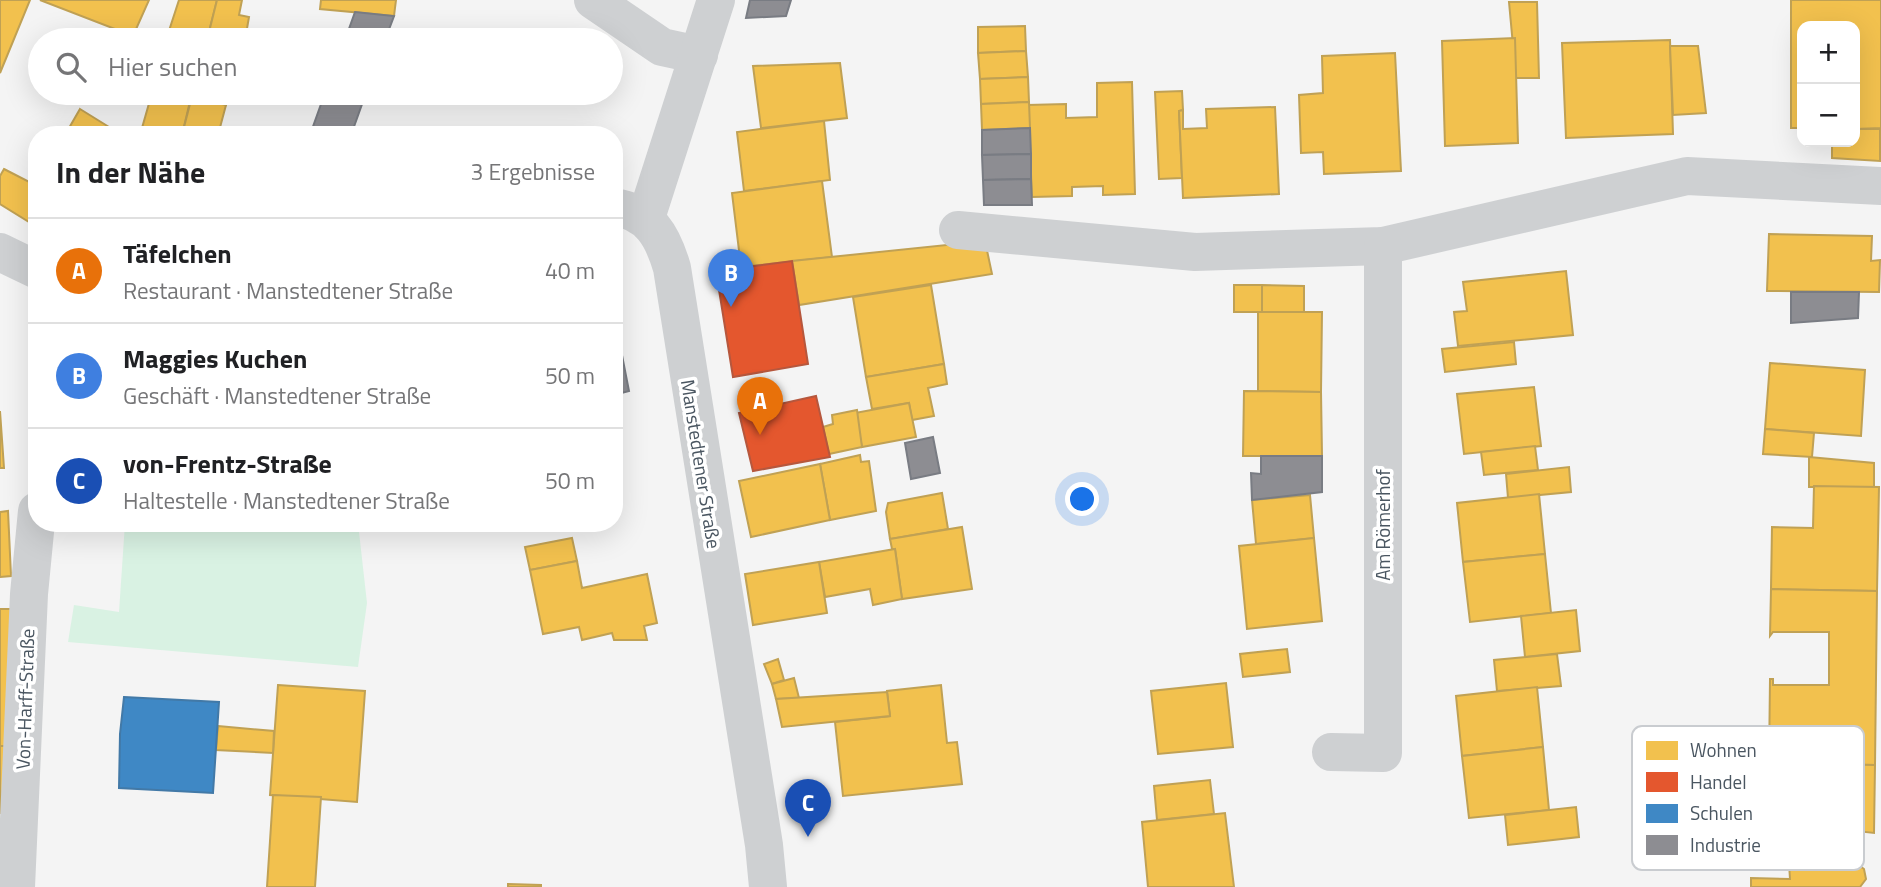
<!DOCTYPE html>
<html lang="de">
<head>
<meta charset="utf-8">
<style>
  :root { --surface:#fff; --page:#f6f6f6; --text:#202124; --muted:#757577; --line:#e0e0e0; --accent:#d93025 }
  body { margin:0; font-family:"Titillium Web",sans-serif; background:var(--page); color:var(--text) }
  .controls { position:absolute; right:21px; top:21px; display:grid; overflow:hidden; border-radius:14px; box-shadow:0 7px 28px #0002 }
  .controls button { width:63px; height:63px; display:grid; place-items:center; padding:0; border:0; border-bottom:2px solid var(--line); background:var(--surface); color:var(--text); font:35px sans-serif }
  .you { position:absolute; left:1083px; top:500px; width:24px; height:24px; margin:-18px; border:5px solid #fff; border-radius:50%; background:#1a73e8; box-shadow:0 0 0 10px #1a73e833 }
  .badge { display:grid; place-items:center; width:46px; height:46px; border-radius:50%; background:var(--accent); color:#fff; font-size:23px; font-weight:700 }
  .pin { position:absolute; translate:-50% -58px; filter:drop-shadow(0 2px 4px #0008) }
  .pin::after { content:''; position:absolute; top:37px; width:24px; height:21px; background:inherit; clip-path:polygon(0 0,100% 0,50% 100%) }
  .list { margin:0; padding:0; list-style:none }
  h2 { display:flex; justify-content:space-between; align-items:center; height:91px; margin:0; padding:0 28px; font-size:30px }
  h2 small { font-size:23px; font-weight:400; color:var(--muted) }
  .list li { display:grid; grid-template-columns:46px 1fr auto; gap:21px; align-items:center; box-sizing:border-box; height:105px; padding:0 28px; border-top:2px solid var(--line) }
  .list b { display:block; font-size:26px; white-space:nowrap }
  .list p { margin:0; font-size:23px; white-space:nowrap; color:var(--muted) }
  .list em { font-size:23px; font-style:normal; color:var(--muted) }
  .icon { flex:none; width:38px; height:38px; fill:none; stroke:currentColor; stroke-width:2; stroke-linecap:round; stroke-linejoin:round }
  .map { position:relative; flex:none; width:1881px; height:887px; overflow:hidden }
  .search { position:absolute; background:var(--surface); box-shadow:0 7px 28px #0002; left:28px; top:28px; width:595px; height:77px; display:flex; align-items:center; gap:18px; box-sizing:border-box; padding:0 24px; border-radius:38px; color:var(--muted); font-size:26px }
  .panel { position:absolute; background:var(--surface); box-shadow:0 7px 28px #0002; left:28px; top:126px; width:595px; height:406px; border-radius:28px }
  .map>svg:first-child { display:block }
  .green { fill:#d9f2e3 }
  .homes { fill:#f2c14e; stroke:#c0a154; stroke-width:2 }
  .shops { fill:#e4572e; stroke:#b6573d; stroke-width:2 }
  .schools { fill:#3f88c5; stroke:#4279a7; stroke-width:2 }
  .industry { fill:#8d8d92; stroke:#797c83; stroke-width:2 }
  .lines { fill:none; stroke-linecap:round; stroke-linejoin:round }
  .minor { stroke:#ced0d2; stroke-width:38 }
  .tertiary { stroke:#ced0d2; stroke-width:38 }
  .labels { text-anchor:middle; stroke-width:7; stroke-linejoin:round; paint-order:stroke }
  .street-label { font-size:19px; fill:#4a5661; stroke:#fff }
  .key { fill:#fff; stroke:#c9ccd0; stroke-width:2 }
  .key-label { font-size:19px; fill:#4a5661 }
</style>
</head>
<body>
<div class="map">
<svg width="1881" height="887" viewBox="0 0 1881 887">
  <rect width="100%" height="100%" fill="#f4f4f4"/>
  <polygon class="green" points="125,523 358,523 367,603 358,667 68,642 74,605 119,612"/>
  <g class="homes">
    <polygon points="0,0 30,0 0,73"/>
    <polygon points="40,0 149,0 133,36"/>
    <polygon points="179,0 217,0 207,40 166,40"/>
    <polygon points="217,0 242,0 239,15 249,17 245,40 207,40"/>
    <polygon points="321,0 396,0 394,16 320,9"/>
    <polygon points="1791,0 1881,0 1881,128 1855,129 1855,26 1802,26 1802,128 1791,128"/>
    <polygon points="1509,2 1537,2 1539,78 1516,78"/>
    <polygon points="1025,26 1026,51 978,53 978,27"/>
    <polygon points="1515,38 1518,143 1445,146 1442,41"/>
    <polygon points="1670,40 1673,134 1566,138 1562,43"/>
    <polygon points="1670,46 1698,46 1706,113 1673,115"/>
    <polygon points="1026,51 1028,77 980,79 978,53"/>
    <polygon points="1395,53 1401,171 1324,174 1323,152 1301,153 1299,95 1323,93 1322,56"/>
    <polygon points="840,63 847,118 761,128 753,66"/>
    <polygon points="1028,77 1029,102 981,104 980,79"/>
    <polygon points="1132,82 1135,194 1103,195 1103,186 1072,187 1072,196 1032,197 1028,105 1066,104 1066,118 1097,117 1097,83"/>
    <polygon points="1182,91 1183,110 1179,111 1182,178 1159,179 1155,92"/>
    <polygon points="152,93 192,93 182,135 140,135"/>
    <polygon points="192,93 229,93 226,105 192,96"/>
    <polygon points="192,96 226,105 218,135 182,135"/>
    <polygon points="1029,102 1030,128 982,130 981,104"/>
    <polygon points="1275,107 1279,194 1183,198 1179,111 1183,110 1183,129 1207,128 1206,109"/>
    <polygon points="80,109 117,132 115,135 65,135"/>
    <polygon points="824,121 830,180 744,191 737,132"/>
    <polygon points="1855,129 1880,129 1880,161 1832,158 1832,142 1855,142"/>
    <polygon points="4,169 35,185 37,182 37,227 0,204 0,176"/>
    <polygon points="822,181 832,257 741,267 732,193"/>
    <polygon points="1769,234 1872,236 1871,261 1880,260 1879,292 1767,291"/>
    <polygon points="985,241 992,274 799,305 792,261"/>
    <polygon points="1566,271 1573,335 1458,346 1454,312 1467,311 1463,282"/>
    <polygon points="931,285 944,364 866,377 853,297"/>
    <rect x="1234" y="285" width="28" height="27"/>
    <polygon points="1262,285 1304,286 1304,312 1262,312"/>
    <polygon points="1258,312 1322,312 1321,392 1258,391"/>
    <polygon points="1514,342 1516,364 1445,372 1442,349"/>
    <polygon points="1770,363 1865,370 1861,436 1765,429"/>
    <polygon points="944,364 947,384 928,388 934,416 912,420 909,403 872,409 866,377"/>
    <polygon points="1534,387 1541,446 1464,454 1457,394"/>
    <polygon points="1244,391 1321,392 1322,456 1243,456"/>
    <polygon points="909,403 916,437 862,447 855,413"/>
    <polygon points="857,410 862,447 829,454 823,427 833,424 832,415"/>
    <polygon points="0,411 4,468 0,468"/>
    <polygon points="1765,429 1814,433 1812,457 1763,454"/>
    <polygon points="1535,446 1538,470 1484,475 1481,452"/>
    <polygon points="860,455 861,462 869,461 876,511 830,520 820,464"/>
    <polygon points="1809,457 1874,463 1874,487 1809,487"/>
    <polygon points="820,464 830,520 751,537 739,481"/>
    <polygon points="1569,467 1571,492 1508,498 1506,474"/>
    <polygon points="1814,486 1879,487 1877,591 1771,589 1772,527 1813,528"/>
    <polygon points="942,493 948,529 890,539 886,512 888,503"/>
    <polygon points="1539,494 1545,554 1463,562 1457,503"/>
    <polygon points="1310,495 1314,538 1256,544 1252,500"/>
    <polygon points="8,511 11,576 0,577 0,512"/>
    <polygon points="962,527 972,589 902,599 895,549 892,549 890,539"/>
    <polygon points="572,538 577,561 530,570 525,547"/>
    <polygon points="1314,538 1322,621 1247,629 1239,546"/>
    <polygon points="895,549 902,599 873,605 870,589 825,597 819,562"/>
    <polygon points="1545,554 1551,613 1470,622 1463,562"/>
    <polygon points="577,561 582,588 647,574 657,623 644,626 647,640 614,640 612,633 582,640 579,627 543,634 530,570"/>
    <polygon points="819,562 827,613 753,625 745,574"/>
    <polygon points="1771,589 1877,591 1875,765 1769,763 1770,679 1773,679 1773,685 1829,685 1829,632 1773,632 1770,636"/>
    <polygon points="0,609 13,609 8,746 0,746"/>
    <polygon points="1576,610 1580,651 1525,657 1521,616"/>
    <polygon points="1287,649 1290,672 1243,677 1240,654"/>
    <polygon points="1557,654 1561,686 1497,691 1494,660"/>
    <polygon points="778,659 784,680 772,684 764,664"/>
    <polygon points="794,678 799,698 776,699 772,684"/>
    <polygon points="1226,683 1233,747 1158,754 1151,691"/>
    <polygon points="278,685 365,691 357,802 270,795"/>
    <polygon points="941,685 947,743 957,742 962,784 843,796 835,722 890,716 887,691"/>
    <polygon points="1537,687 1543,747 1462,756 1456,696"/>
    <polygon points="887,692 890,716 782,727 776,699"/>
    <polygon points="218,726 274,731 273,753 216,750"/>
    <polygon points="0,746 8,746 0,814"/>
    <polygon points="1543,747 1549,810 1469,818 1462,756"/>
    <polygon points="1803,764 1875,765 1874,833 1803,825"/>
    <polygon points="1210,780 1214,814 1157,820 1154,786"/>
    <polygon points="273,795 321,797 315,887 267,887"/>
    <polygon points="1576,807 1579,837 1508,845 1505,815"/>
    <polygon points="1225,813 1234,887 1148,887 1142,822"/>
    <polygon points="1789,863 1856,863 1864,869 1866,879 1860,887 1751,887 1751,878 1790,879"/>
    <polygon points="508,884 541,885 541,887 508,887"/>
  </g>
  <g class="shops">
    <polygon points="792,261 808,364 733,377 716,271"/>
    <polygon points="816,396 830,457 753,471 739,413"/>
  </g>
  <polygon class="schools" points="124,697 219,702 213,793 119,788 120,734"/>
  <g class="industry">
    <polygon points="750,0 791,0 786,16 746,18"/>
    <polygon points="355,12 394,16 385,40 345,40"/>
    <polygon points="325,93 366,93 351,135 310,135"/>
    <polygon points="1030,128 1031,154 982,155 982,130"/>
    <polygon points="1031,154 1031,179 983,180 982,155"/>
    <polygon points="1031,179 1032,205 984,205 983,180"/>
    <polygon points="1791,292 1859,292 1858,318 1791,323"/>
    <polygon points="620,345 629,391 614,395 614,346"/>
    <polygon points="933,437 940,473 911,479 905,443"/>
    <polygon points="1261,456 1322,456 1322,492 1252,500 1251,473 1261,474"/>
  </g>
  <g class="lines">
    <g class="minor">
      <polyline points="593,0 662,47 699,55"/>
      <polyline points="958,230 1195,252 1383,246 1687,176 1881,186"/>
      <polyline points="1331,752 1383,753 1383,246"/>
      <polyline points="16,887 29,594 37,511"/>
    </g>
    <g class="tertiary">
      <path d="M614,207c36,5 49,30 58,61l92,577 4,42"/>
      <polyline points="646,218 716,0"/>
      <polyline points="0,252 37,270"/>
    </g>
  </g>
  <g class="labels">
    <g class="street-label">
      <text transform="translate(701 464) rotate(81)" y="7">Manstedtener Straße</text>
      <text transform="translate(1383 525) rotate(-90)" y="7">Am Römerhof</text>
      <text transform="translate(25 699) rotate(-88)" y="7">Von-Harff-Straße</text>
    </g>
  </g>
  <rect x="1632" y="726" width="232" height="144" rx="10" class="key"/>
  <rect x="1646" y="741" width="32" height="19" fill="#f2c14e"/>
  <rect x="1646" y="772" width="32" height="20" fill="#e4572e"/>
  <rect x="1646" y="804" width="32" height="19" fill="#3f88c5"/>
  <rect x="1646" y="835" width="32" height="20" fill="#8d8d92"/>
  <g class="key-label">
    <text x="1690" y="757">Wohnen</text>
    <text x="1690" y="789">Handel</text>
    <text x="1690" y="820">Schulen</text>
    <text x="1690" y="852">Industrie</text>
  </g>
</svg>
<div class="controls">
<button>+</button>
<button>−</button>
</div>
<div class="you"></div>
<div class="pin badge" style="left:760px;top:435px;background:#e8710a">A</div>
<div class="pin badge" style="left:731px;top:307px;background:#3f7fe0">B</div>
<div class="pin badge" style="left:808px;top:837px;background:#1a4fb4">C</div>
<div class="search"><svg class="icon" aria-label="search" viewBox="0 0 24 24"><circle cx="10" cy="10" r="6"/><path d="M15 15l6 6"/></svg>Hier suchen</div>
<section class="panel">
<h2>In der Nähe<small>3 Ergebnisse</small></h2>
<ul class="list">
<li><span class="badge" style="background:#e8710a">A</span><div><b>Täfelchen</b><p>Restaurant · Manstedtener Straße</p></div><em>40 m</em></li>
<li><span class="badge" style="background:#3f7fe0">B</span><div><b>Maggies Kuchen</b><p>Geschäft · Manstedtener Straße</p></div><em>50 m</em></li>
<li><span class="badge" style="background:#1a4fb4">C</span><div><b>von-Frentz-Straße</b><p>Haltestelle · Manstedtener Straße</p></div><em>50 m</em></li>
</ul>
</section>
</div>
</body>
</html>
